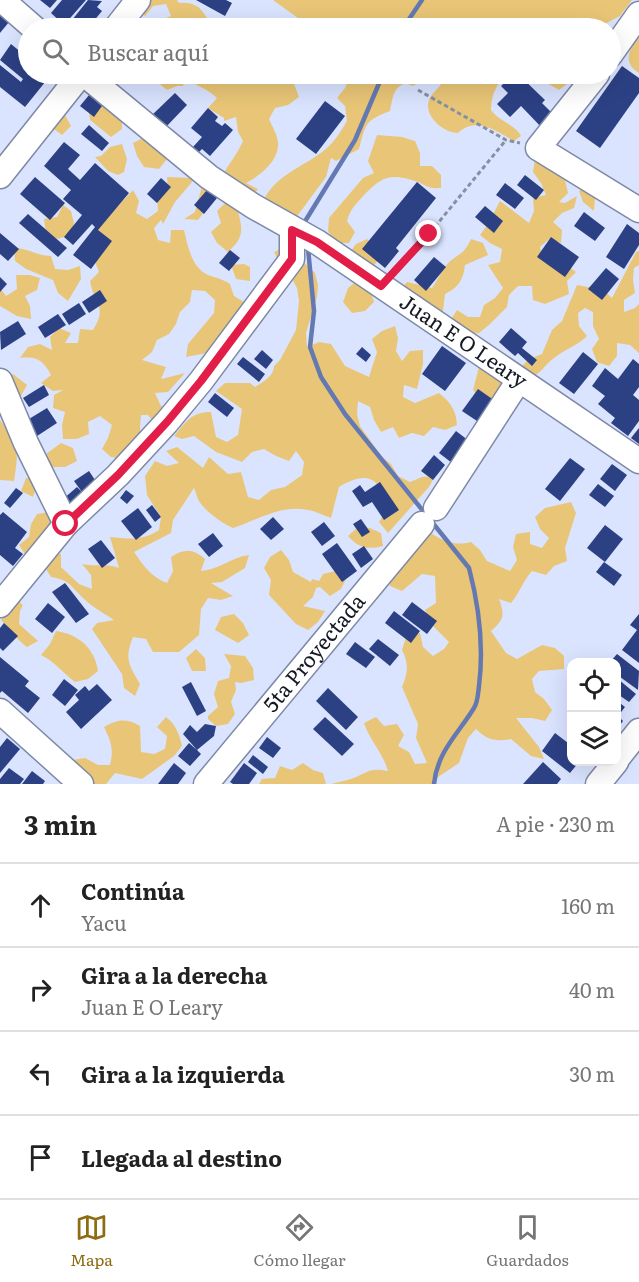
<!DOCTYPE html>
<html lang="es">
<head>
<meta charset="utf-8">
<style>
  :root { --surface:#fff; --page:#f6f6f6; --text:#222; --muted:#767676; --line:#e0e0e0; --accent:#8e6d11 }
  body { margin:0; font-family:Literata,serif; background:var(--page); color:var(--text) }
  .controls { position:absolute; right:18px; bottom:18px; display:grid; overflow:hidden; border-radius:12px; box-shadow:0 6px 24px #0002 }
  .controls button { width:54px; height:54px; display:grid; place-items:center; padding:0; border:0; border-bottom:2px solid var(--line); background:var(--surface); color:var(--text); font:30px sans-serif }
  .stop { position:absolute; width:18px; height:18px; margin:-14px; border:4px solid #e11d48; border-radius:50%; background:#fff }
  .stop.end { background:#e11d48; border-color:#fff; box-shadow:0 2px 6px #0008 }
  .list { margin:0; padding:0; list-style:none }
  h2 { display:flex; justify-content:space-between; align-items:center; height:78px; margin:0; padding:0 24px; font-size:26px }
  h2 small { font-size:20px; font-weight:400; color:var(--muted) }
  .list li { display:grid; grid-template-columns:39px 1fr auto; gap:18px; align-items:center; box-sizing:border-box; height:84px; padding:0 24px; border-top:2px solid var(--line) }
  .list b { display:block; font-size:22px; white-space:nowrap }
  .list p { margin:0; font-size:20px; white-space:nowrap; color:var(--muted) }
  .list em { font-size:20px; font-style:normal; color:var(--muted) }
  .icon { flex:none; width:33px; height:33px; fill:none; stroke:currentColor; stroke-width:2; stroke-linecap:round; stroke-linejoin:round }
  .map { position:relative; flex:none; width:639px; height:784px; overflow:hidden }
  .search { position:absolute; background:var(--surface); box-shadow:0 6px 24px #0002; left:18px; right:18px; top:18px; height:66px; display:flex; align-items:center; gap:15px; box-sizing:border-box; padding:0 21px; border-radius:33px; color:var(--muted); font-size:22px }
  .sheet { height:414px; background:var(--surface) }
  nav { display:flex; justify-content:space-around; align-items:center; box-sizing:border-box; height:84px; border-top:2px solid var(--line); background:var(--surface); font-size:16px; color:var(--muted) }
  nav a { display:grid; justify-items:center; gap:3px }
  nav .on { color:var(--accent) }
  .map>svg:first-child { display:block }
  .green { fill:#e9c677 }
  .lines { fill:none; stroke-linecap:round; stroke-linejoin:round }
  .stream { stroke:#6479b2; stroke-width:4.5 }
  .building { fill:#2c4084 }
  .minor-casing { stroke:#7d89a6; stroke-width:27 }
  .path { stroke:#878fa3; stroke-width:3; stroke-dasharray:4.5 3; stroke-linecap:butt }
  .minor { stroke:#fff; stroke-width:24 }
  .route { stroke:#e11d48; stroke-width:8 }
  .labels { text-anchor:middle; stroke-width:6; stroke-linejoin:round; paint-order:stroke }
  .street-label { font-size:21px; fill:#151924; stroke:#fff }
</style>
</head>
<body>
<div class="map">
<svg width="639" height="784" viewBox="0 0 639 784">
  <rect width="100%" height="100%" fill="#dae4ff"/>
  <g class="green">
    <path d="M137,0h40l2,3c14,-1 21,3 28,15l24,4 7,6h-23l-6,-3 -4,3h-64l30,-12 -5,-12 -13,2 -8,10 -10,-8z"/>
    <polygon points="273,0 632,0 620,16 597,28 543,28 526,24 517,28 335,28 335,27 322,25 309,26"/>
    <path d="M639,38v35c-17,-10 -10,-24 0,-35z"/>
    <path d="M161,74h150l-6,5 -11,5 5,13 -11,8 -13,3 -6,11c3,7 8,15 9,23 2,18 -18,34 -32,41l12,6 -8,10 -26,-26c6,-11 14,-20 19,-32l-5,-9 -2,-15 -12,4v-3l-16,-10 9,-10c-10,-10 -21,-11 -31,-21l-3,9h-6l-10,4 -11,-9z"/>
    <path d="M345,74h86l-18,12 -8,-3c-13,6 -12,15 -15,28 -26,10 -24,13 -31,38l-23,12 -5,-3 -5,19 -31,42 -31,-20c15,-27 41,-32 63,-51 8,-7 14,-17 20,-27l-2,-15 -8,-8 8,-10 5,-11z"/>
    <path d="M436,74h72c-11,7 -17,22 -17,36 9,12 25,15 30,26l-7,5c-18,-10 -38,-25 -56,-8 -14,0 -35,-17 -29,-33 2,-6 9,-11 12,-16z"/>
    <polygon points="540,74 580,74 559,90 536,77"/>
    <polygon points="99,100 122,116 122,129 111,137 90,120 88,106"/>
    <polygon points="55,107 65,115 71,126 62,135 51,127"/>
    <path d="M377,135l25,2 13,4 5,12v13h12l9,9v13c-16,1 -13,-3 -26,-7 -25,-8 -33,-4 -50,13 -9,10 -15,15 -18,27l8,11 -6,11h-13l-8,-12 1,-13 34,-40 11,-5 -6,-12z"/>
    <polygon points="145,137 161,148 167,159 159,169 144,167 137,156 133,143"/>
    <polygon points="122,144 127,159 124,172 118,175 108,171 95,157 101,156 110,147"/>
    <polygon points="535,159 548,161 565,180 568,193 559,202 565,203 577,196 574,208 562,213 553,222 562,230 561,243 549,239 540,247 543,260 566,265 576,272 567,281 569,294 545,304 533,300 532,286 518,286 509,295 507,307 489,325 479,333 465,335 450,321 457,310 468,317 480,317 484,305 495,298 503,288 488,265 500,262 502,249 490,243 480,235 488,224 500,201 529,223 534,211 533,198 546,195 541,183 533,172"/>
    <path d="M167,177l26,1 -1,4 -17,20 -12,22 -2,-4 -7,8 4,12 12,3 1,-13h13c4,16 7,37 24,45 8,3 15,4 22,9l4,12 10,6 -4,12 -28,38 -26,5 2,-13 26,-31 1,-13 -10,-9 -13,-1 -2,12 -10,10 -4,12 -7,10 -12,6 -5,12 -10,8 24,7 -5,12 24,-6 -17,19 -13,1 6,13 6,1 -9,20 -10,-12h-7l-1,13 2,13 -17,18 -14,-2 -9,-8 6,-11 4,-13 -12,-9 -12,6 1,12 -12,5h-14l-1,-14 3,-13 -12,-4 1,-13 9,-5 -10,1 -12,-8 10,-8c-8,-15 -14,-19 -31,-17l8,-11 12,-3 12,6 -2,-13 9,-9 12,5 -6,10h13l2,-14 13,1c15,-24 1,-26 -3,-49l9,-9 -5,-13 7,-24 -7,-11 12,-5 27,-29 6,11 -3,12 11,6 11,-8 -1,-13 11,-8z"/>
    <polygon points="590,185 595,198 594,211 583,202 579,191"/>
    <polygon points="202,186 214,187 213,200 198,220 184,219 195,212"/>
    <path d="M226,202l11,5c5,21 9,29 -9,45l-11,-9 -6,-11 10,-9 -4,-12z"/>
    <polygon points="63,205 71,211 74,223 71,235 57,239 46,233 44,219 57,217"/>
    <polygon points="367,239 377,248 379,260 370,269 350,252 356,244"/>
    <path d="M471,239l12,4 5,12 -23,10c-2,15 -6,22 -20,29l-3,25 -43,-28 8,-9 25,6c5,-7 8,-14 13,-21 9,-13 18,-9 26,-28z"/>
    <path d="M287,246l28,27 3,12 -1,12 -11,36 1,14 12,-5 12,2 14,22 24,11 8,-25 -5,-13 10,-8 13,-5 3,12 -2,13 6,10 8,-10 13,-1v14l-6,25 -13,-4 -1,12 12,6 24,-10c12,10 17,17 18,32l-12,5 -12,-3 -9,9 -12,-3 -13,5 -6,-11 -12,5 -7,-12 -4,-13 -12,-6 -1,13 3,12 22,31 9,7 7,12 12,6 12,-5 13,-1 -6,11 -41,46 -9,-11 7,-11c-2,-7 -3,-19 -7,-24 -10,-16 -28,-7 -40,0l-8,31c-8,-3 -16,-7 -23,-8 -27,-6 -50,10 -75,18 -10,-4 -28,-17 -34,-27 -2,-3 -3,-9 -5,-13l-21,32 -2,13 -37,19c10,14 17,25 33,31l6,-12 -2,-14c14,-9 22,-8 34,2l-4,12c18,-1 30,-14 48,-16l-4,13 -23,14 -11,1 22,13 -12,4 -13,-2 -7,11 -2,26 -20,17h-26l-7,-13 -13,-2c-9,22 -4,28 7,47l-5,12 -11,-8 -2,-14 -30,-45 5,-6 17,-3c-11,-7 -23,-14 -32,-23 -12,-12 -13,-17 -31,-20l-7,-11 8,-14 9,2v13l18,17 13,5 -1,-14 -9,-11c14,3 24,-1 37,4l-9,-31c20,2 32,4 49,-7l2,-13 -14,-22 -2,-19 10,-15 12,5 12,-3 -13,-12 11,-4 26,21 6,-11 19,17 13,-2 7,25 11,3 12,-10 14,-3 17,-12 2,-13 -8,-11 -7,10 -13,-5 -12,-7 -12,3 -10,10 -26,-10 -22,-16 -12,3 -8,-3c12,-14 17,-24 37,-24l5,25 11,5 11,-7 4,-26 -26,-18 9,-8h25l5,4c8,-5 19,-11 19,-21l6,-6 16,-30 3,-29 -2,-13 -7,-13 -9,-10 -7,-13z"/>
    <path d="M14,248c14,0 23,8 37,8l4,13 13,1 12,-4 1,13 -13,22 -10,-8 -5,-13 -27,-11 -11,-8z"/>
    <path d="M639,251v14l-5,3 -1,12 2,13 -11,7v12l11,-4 4,-4v49l-9,-8 -13,-2v13l-8,10 -12,-4 -5,-13 7,-10 -6,-13v-14l-8,-4 -7,5 1,13 8,10c-10,10 -22,13 -33,22 -13,10 -11,16 -30,22l-4,-12 9,-9 13,-5 10,-24 10,-9 15,-36 26,5 9,8 24,-46z"/>
    <polygon points="244,264 250,267 250,281 236,279 231,265"/>
    <polygon points="16,275 30,275 40,278 37,290 25,296 30,306 31,319 17,316 0,306 0,288 6,296 17,289"/>
    <polygon points="358,280 369,286 374,302 365,311 352,313 343,302 348,288"/>
    <polygon points="480,363 507,385 495,407 482,400 473,390"/>
    <polygon points="13,374 27,385 21,396 7,392 1,380"/>
    <path d="M0,420c19,27 19,29 14,61l-14,-1z"/>
    <polygon points="61,443 73,448 77,461 65,467 51,467 46,454"/>
    <polygon points="26,478 39,478 33,497 21,491"/>
    <path d="M571,502l5,11 -11,35 2,13 -13,5 -8,9 -14,-4c-9,10 -12,21 -21,32l-12,-4c6,16 5,21 -8,32l15,22 11,6 25,-14 13,3 9,8v13l-25,2 -7,8 3,13 9,7 8,11 -7,11 -13,-3h-16l23,29 5,12 -13,-3 -20,-17c-16,3 -24,1 -35,-10l-8,9 -9,25 -21,14 -5,7h-102c7,-2 14,-3 20,-5 16,-6 18,-12 37,-8 -5,-18 -18,-30 -24,-48l12,-6 8,9 13,-2 7,11 -6,11 11,6 6,12 12,-1 -11,-25 2,-14 -16,-37c6,-15 7,-23 0,-37l4,-13 14,-4 3,14 10,9 11,-7 5,-7 -19,-19 -5,-13 11,-7 -1,-27 -13,-2 -20,17 -12,-5 -3,-13 38,-43c16,9 27,17 46,12l9,8 7,11 23,10 7,-11 -4,-13 3,-13 14,-2v12l12,4 7,-10 -9,-9 -5,-12 10,-9z"/>
    <polygon points="50,512 62,518 27,557 19,545 29,537 31,524 37,514"/>
    <path d="M358,527l12,1 11,5 2,13c-16,4 -24,2 -35,-10z"/>
    <polygon points="281,550 289,560 293,572 311,582 312,579 319,581 323,574 336,571 347,577 341,589 330,596 320,587 316,588 313,597 303,606 325,611 318,622 308,630 296,624 269,595 271,580 264,568 270,557"/>
    <path d="M17,600l6,5 -3,6 -1,13 19,17 -11,6c-10,-7 -17,-18 -26,-27z"/>
    <polygon points="234,614 243,623 249,635 238,643 215,630 221,617"/>
    <path d="M56,631c22,3 39,17 42,40l-10,8 -13,3c-12,-9 -21,-21 -34,-27l9,-11z"/>
    <polygon points="196,649 205,658 206,671 192,671 186,658"/>
    <polygon points="224,654 245,656 253,668 254,680 241,683 235,682 236,690 231,702 235,714 228,724 216,726 208,719 208,716 218,707 214,694 218,681 229,678 231,666"/>
    <path d="M166,717c10,8 13,16 16,29l-8,10 -32,23 -27,-6 -9,11h-19l-12,-10 -2,-14 12,-2 13,7h12c4,-15 1,-24 -6,-38 14,-8 22,-9 36,-1l1,26 13,2 11,-5 2,-13 -10,-9z"/>
    <polygon points="303,763 313,770 323,773 326,784 259,784 262,779 275,778 280,766 292,770"/>
  </g>
  <g class="lines">
    <g class="stream">
      <polyline points="403,28 422,0"/>
      <polyline points="305,227 304,223 355,140 383,74"/>
      <path d="M308,248l6,63 -4,36 11,30 24,37 124,154c10,38 15,78 10,118 -1,7 -1,16 -5,22 -16,26 -37,44 -40,76"/>
    </g>
  </g>
  <g class="building">
    <polygon points="40,0 57,0 50,8"/>
    <polygon points="62,0 86,0 64,25 51,13"/>
    <polygon points="88,0 102,1 97,7 102,11 88,28 83,28 72,20"/>
    <polygon points="196,0 226,0 232,3 225,16"/>
    <polygon points="0,14 9,22 0,33"/>
    <polygon points="11,44 28,58 28,74 47,74 50,76 25,107 0,87 0,65 21,82 23,79 0,60"/>
    <polygon points="622,66 639,78 639,93 600,148 576,131"/>
    <polygon points="514,74 518,74 545,100 542,103 556,117 544,130 521,106 510,117 497,104 508,93 501,86"/>
    <polygon points="175,93 187,105 164,129 151,116"/>
    <polygon points="89,95 102,106 94,117 80,106"/>
    <polygon points="325,101 345,116 316,154 296,139"/>
    <polygon points="208,108 218,117 215,121 222,126 225,123 233,130 210,156 202,149 199,152 193,147 202,137 191,128"/>
    <polygon points="89,125 109,143 102,151 81,134"/>
    <polygon points="64,142 80,155 68,169 80,180 95,163 129,193 98,230 112,241 91,269 73,255 95,227 92,224 73,245 64,237 82,215 63,199 71,190 44,166"/>
    <polygon points="525,175 544,190 536,200 517,185"/>
    <polygon points="35,177 65,203 50,220 20,194"/>
    <polygon points="161,178 171,187 157,203 147,194"/>
    <polygon points="417,182 436,198 396,248 399,251 385,268 362,249"/>
    <polygon points="505,183 524,198 515,209 496,195"/>
    <polygon points="207,190 217,198 204,214 194,205"/>
    <polygon points="485,206 503,221 494,233 475,217"/>
    <polygon points="584,212 605,228 595,241 574,226"/>
    <polygon points="28,214 67,248 58,257 19,223"/>
    <polygon points="627,224 639,233 639,245 624,269 606,257"/>
    <polygon points="0,233 19,249 8,261 0,254"/>
    <polygon points="551,237 579,257 565,277 537,257"/>
    <polygon points="230,250 240,258 229,271 219,263"/>
    <polygon points="434,257 446,267 426,291 414,280"/>
    <polygon points="606,268 619,279 602,300 588,289"/>
    <polygon points="0,277 7,284 0,292"/>
    <polygon points="100,290 107,301 89,313 82,302"/>
    <polygon points="79,303 86,314 69,325 62,314"/>
    <polygon points="58,314 66,325 45,338 38,327"/>
    <polygon points="18,321 26,334 1,350 0,332"/>
    <polygon points="511,328 527,342 522,348 537,360 532,366 518,353 515,356 499,342"/>
    <polygon points="442,346 466,363 445,391 422,374"/>
    <polygon points="362,347 371,355 366,362 356,354"/>
    <polygon points="262,350 273,360 266,369 254,359"/>
    <polygon points="583,352 598,364 574,394 559,383"/>
    <polygon points="243,357 265,374 259,382 237,364"/>
    <polygon points="633,359 639,364 639,387 633,395 639,400 639,421 628,436 611,423 615,418 598,404 605,396 592,386 605,368 618,379"/>
    <polygon points="44,385 49,395 29,407 23,398"/>
    <polygon points="478,389 498,403 483,425 462,411"/>
    <polygon points="215,393 234,408 227,417 208,402"/>
    <polygon points="47,408 57,423 34,438 24,422"/>
    <polygon points="639,428 639,444 631,438"/>
    <polygon points="456,431 473,444 456,466 439,453"/>
    <polygon points="434,455 445,465 433,480 421,471"/>
    <polygon points="570,458 585,469 560,501 545,489"/>
    <polygon points="612,464 627,475 615,491 600,479"/>
    <polygon points="89,471 97,483 68,507 62,500 77,487 82,492 74,481"/>
    <polygon points="380,482 399,510 384,520 372,502 363,507 352,491 360,485 365,492"/>
    <polygon points="598,484 614,496 605,507 589,495"/>
    <polygon points="16,488 23,493 10,508 4,503"/>
    <polygon points="126,490 134,496 127,504 120,498"/>
    <polygon points="152,505 161,517 155,522 146,510"/>
    <polygon points="138,508 152,527 136,540 121,521"/>
    <polygon points="3,512 27,532 15,548 23,554 13,566 0,555 0,515"/>
    <polygon points="273,517 284,529 271,540 260,529"/>
    <polygon points="361,519 370,532 362,537 353,524"/>
    <polygon points="324,522 335,536 322,546 311,532"/>
    <polygon points="605,525 623,539 605,562 587,548"/>
    <polygon points="213,533 223,546 209,557 198,544"/>
    <polygon points="101,540 115,558 102,568 88,549"/>
    <polygon points="337,543 357,571 342,582 322,554"/>
    <polygon points="364,546 373,559 361,568 352,554"/>
    <polygon points="604,562 622,575 614,586 596,572"/>
    <polygon points="65,583 89,614 76,623 52,592"/>
    <polygon points="412,602 437,621 427,634 402,615"/>
    <polygon points="48,603 65,617 52,633 35,619"/>
    <polygon points="394,611 420,631 411,643 385,623"/>
    <polygon points="639,614 639,663 622,650 637,630 630,625"/>
    <polygon points="4,623 18,636 3,651 0,648 0,628"/>
    <polygon points="378,639 399,655 390,666 369,649"/>
    <polygon points="355,642 375,657 366,668 346,654"/>
    <polygon points="617,654 639,671 638,690 616,674 616,662 610,662"/>
    <polygon points="0,657 29,681 25,686 40,698 28,713 2,691 0,693"/>
    <polygon points="64,679 78,690 65,706 52,695"/>
    <polygon points="618,679 636,694 629,702 616,693"/>
    <polygon points="191,682 206,711 197,716 182,687"/>
    <polygon points="97,684 112,700 81,729 66,712 79,700 75,695 85,686 89,691"/>
    <polygon points="328,688 358,717 346,730 316,701"/>
    <polygon points="616,700 625,707 618,716 623,721 616,730"/>
    <polygon points="325,717 354,744 342,756 313,729"/>
    <polygon points="205,724 216,726 214,736 197,750 201,754 190,766 178,756 189,743 197,750 183,734 190,725 197,732"/>
    <polygon points="555,733 572,746 572,762 579,762 570,773 542,751"/>
    <polygon points="267,737 281,748 273,758 259,748"/>
    <polygon points="7,738 20,749 0,773 0,747"/>
    <polygon points="253,755 268,767 263,774 248,762"/>
    <polygon points="543,762 561,779 557,784 523,784"/>
    <polygon points="174,763 186,773 178,784 158,784"/>
    <polygon points="244,763 257,773 249,784 233,784 230,782"/>
    <polygon points="9,768 24,779 20,784 0,784 0,779"/>
    <polygon points="32,771 45,781 43,784 22,784"/>
  </g>
  <g class="lines">
    <g class="minor-casing">
      <g id="minor">
        <polyline points="2,0 34,28"/>
        <polyline points="116,28 138,0"/>
        <polyline points="610,55 639,14"/>
        <path id="s1" d="M84,74l125,103 44,29 64,36 322,219"/>
        <polyline points="597,74 538,148 639,210"/>
        <polyline points="0,176 81,74"/>
        <polyline points="0,381 26,443 66,524"/>
        <polyline points="436,508 519,380"/>
        <polyline points="0,605 66,524 118,475 167,422 201,381 292,259 292,229"/>
        <polyline points="0,711 81,784"/>
        <polyline points="616,760 639,731"/>
        <path id="s2" d="M206,784l216,-260"/>
        <polyline points="598,784 616,762"/>
      </g>
    </g>
    <g class="path">
      <polyline points="418,90 506,140 520,143"/>
      <polyline points="394,271 429,234 506,140"/>
    </g>
    <use href="#minor" class="minor"/>
  </g>
  <g class="lines">
    <polyline class="route" points="66,524 118,475 167,422 201,381 292,259 292,230 317,242 381,286 429,234"/>
  </g>
  <g class="labels">
    <g class="street-label">
      <text dy="7" stroke="none"><textPath href="#s1" startOffset="465">Juan E O Leary</textPath></text>
      <text dy="7" stroke="none"><textPath href="#s2" startOffset="170">5ta Proyectada</textPath></text>
    </g>
  </g>
</svg>
<div class="controls">
<button><svg class="icon" aria-label="locate" viewBox="0 0 24 24"><circle cx="12" cy="12" r="6"/><path d="M12 2v4M12 18v4M2 12h4M18 12h4"/></svg></button>
<button><svg class="icon" aria-label="layers" viewBox="0 0 24 24"><path d="M12 4l9 5-9 5-9-5zM3 14l9 5 9-5"/></svg></button>
</div>
<div class="stop" style="left:66px;top:524px"></div>
<div class="stop end" style="left:429px;top:234px"></div>
<div class="search"><svg class="icon" aria-label="search" viewBox="0 0 24 24"><circle cx="10" cy="10" r="6"/><path d="M15 15l6 6"/></svg>Buscar aquí</div>
</div>
<section class="sheet">
<h2>3 min<small>A pie · 230 m</small></h2>
<ul class="list">
<li><svg class="icon" aria-label="ahead" viewBox="0 0 24 24"><path d="M12 20V5M6 11l6-6 6 6"/></svg><div><b>Continúa</b><p>Yacu</p></div><em>160 m</em></li>
<li><svg class="icon" aria-label="right" viewBox="0 0 24 24"><path d="M7 20v-9h11M14 6l5 5-5 5"/></svg><div><b>Gira a la derecha</b><p>Juan E O Leary</p></div><em>40 m</em></li>
<li><svg class="icon" aria-label="left" viewBox="0 0 24 24"><path d="M17 20v-9H6M10 6l-5 5 5 5"/></svg><div><b>Gira a la izquierda</b></div><em>30 m</em></li>
<li><svg class="icon" aria-label="arrive" viewBox="0 0 24 24"><path d="M6 21V4h12l-3 4 3 4H6"/></svg><div><b>Llegada al destino</b></div></li>
</ul>
</section>
<nav>
<a class="on"><svg class="icon" aria-label="map" viewBox="0 0 24 24"><path d="M3 6l6-2 6 2 6-2v14l-6 2-6-2-6 2zM9 4v14M15 6v14"/></svg>Mapa</a>
<a><svg class="icon" aria-label="directions" viewBox="0 0 24 24"><path d="M12 3l9 9-9 9-9-9zM9 14v-3h6M13 9l2 2-2 2"/></svg>Cómo llegar</a>
<a><svg class="icon" aria-label="saved" viewBox="0 0 24 24"><path d="M7 4h10v16l-5-4-5 4z"/></svg>Guardados</a>
</nav>
</body>
</html>
